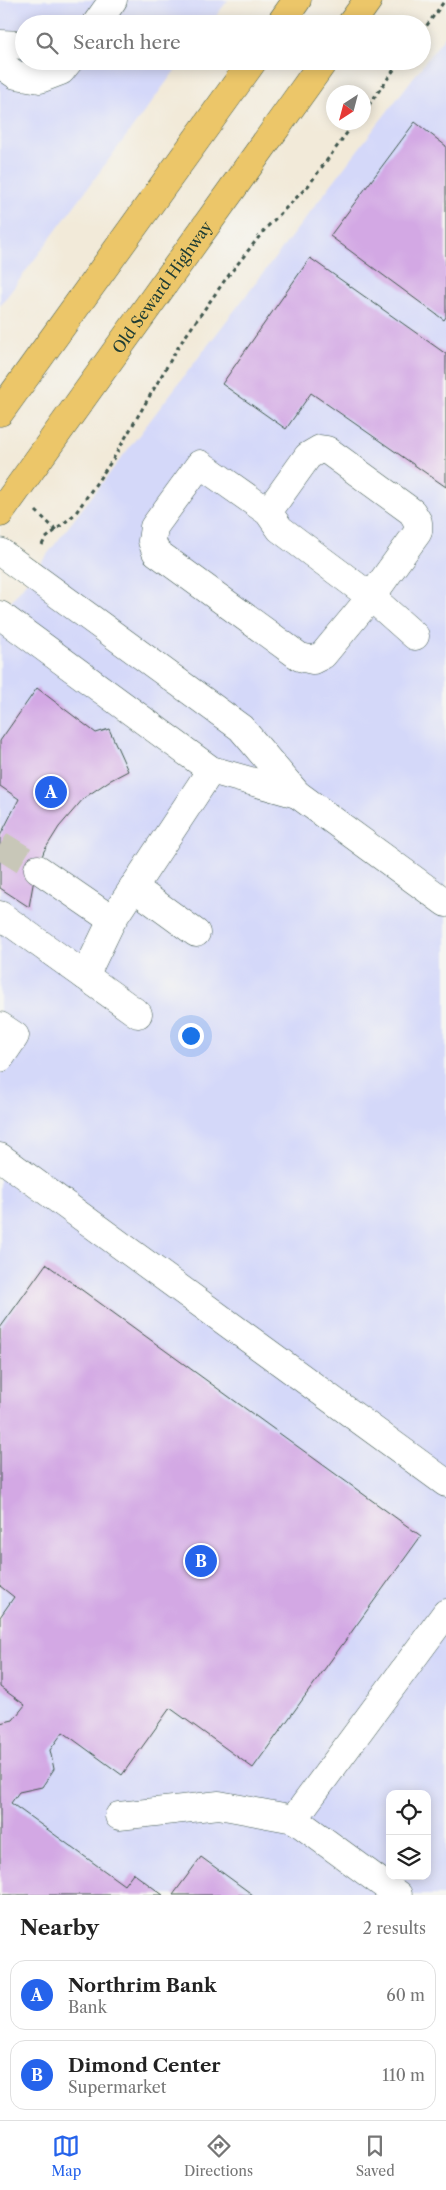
<!DOCTYPE html>
<html lang="en">
<head>
<meta charset="utf-8">
<style>
  :root { --surface:#fff; --page:#f6f6f6; --text:#222; --muted:#767676; --line:#e0e0e0; --accent:#2563eb }
  body { margin:0; font-family:"Libre Caslon Text",serif; background:var(--page); color:var(--text) }
  .controls { position:absolute; right:15px; bottom:15px; display:grid; overflow:hidden; border-radius:10px; box-shadow:0 2px 12px #0003 }
  .controls button { width:45px; height:45px; display:grid; place-items:center; padding:0; border:0; border-bottom:1px solid var(--line); background:var(--surface); color:var(--text); font:25px sans-serif }
  .compass { position:absolute; left:326px; top:85px; width:45px; height:45px; border-radius:50%; background:var(--surface); box-shadow:0 2px 12px #0003; rotate:216deg }
  .you { position:absolute; left:190px; top:1035px; width:18px; height:18px; margin:-12px; border:4px solid #fff; border-radius:50%; background:#1a73e8; box-shadow:0 0 0 8px #1a73e833 }
  .badge { display:grid; place-items:center; width:32px; height:32px; border-radius:50%; background:var(--accent); color:#fff; font-size:16px; font-weight:700 }
  .pin { position:absolute; translate:-50% -50%; border:2px solid #fff; box-shadow:0 1px 5px #0006 }
  .list { margin:0; padding:0; list-style:none }
  h2 { display:flex; justify-content:space-between; align-items:center; height:65px; margin:0; padding:0 20px; font-size:21px }
  h2 small { font-size:16px; font-weight:400; color:var(--muted) }
  .list li { display:grid; grid-template-columns:32px 1fr auto; gap:15px; align-items:center; box-sizing:border-box; height:70px; margin:0 10px 10px; padding:0 10px; border:1px solid var(--line); border-radius:15px }
  .list b { display:block; font-size:19px; white-space:nowrap }
  .list p { margin:0; font-size:16px; white-space:nowrap; color:var(--muted) }
  .list em { font-size:16px; font-style:normal; color:var(--muted) }
  .icon { flex:none; width:28px; height:28px; fill:none; stroke:currentColor; stroke-width:2; stroke-linecap:round; stroke-linejoin:round }
  .map { position:relative; flex:none; width:446px; height:1895px; overflow:hidden }
  .search { position:absolute; background:var(--surface); box-shadow:0 2px 12px #0003; left:15px; right:15px; top:15px; height:55px; display:flex; align-items:center; gap:12px; box-sizing:border-box; padding:0 18px; border-radius:28px; color:var(--muted); font-size:19px }
  .sheet { height:225px; background:var(--surface) }
  nav { display:flex; justify-content:space-around; align-items:center; box-sizing:border-box; height:70px; border-top:1px solid var(--line); background:var(--surface); font-size:14px; color:var(--muted) }
  nav a { display:grid; justify-items:center; gap:2px }
  nav .on { color:var(--accent) }
  .map>svg:first-child { display:block }
  .built { fill:#d4d8f9; fill-rule:evenodd }
  .building { fill:#d3a8e4 }
  .lines { fill:none; stroke-linecap:round; stroke-linejoin:round }
  .minor-tunnel { stroke:#c8c7b8; stroke-width:28; stroke-dasharray:28 14; stroke-linecap:butt }
  .minor-casing { stroke:#3f574d; stroke-width:29 }
  .major-casing { stroke:#3f574d; stroke-width:29 }
  .path { stroke:#3f574d; stroke-width:3; stroke-dasharray:4 4; stroke-linecap:butt }
  .minor { stroke:#fff; stroke-width:28 }
  .major { stroke:#ecc669; stroke-width:28 }
  .labels { text-anchor:middle; stroke-width:4; stroke-linejoin:round; paint-order:stroke }
  .street-label { font-size:16px; fill:#1f3d34; stroke:#f6f6f2 }
</style>
</head>
<body>
<div class="map">
<svg width="446" height="1895" viewBox="0 0 446 1895">
  <rect width="100%" height="100%" fill="#f6f6f2"/>
  <filter id="ink" filterUnits="userSpaceOnUse"><feTurbulence type="fractalNoise" baseFrequency=".02" numOctaves="2"/><feDisplacementMap in="SourceGraphic" scale="10" xChannelSelector="R" yChannelSelector="G"/><feConvolveMatrix kernelMatrix="1 2 1 2 8 2 1 2 1" color-interpolation-filters="sRGB"/></filter>
  <filter id="wash" filterUnits="userSpaceOnUse"><feTurbulence type="fractalNoise" baseFrequency=".0096" numOctaves="4" result="noise"/><feDisplacementMap in="SourceGraphic" scale="20" xChannelSelector="R" yChannelSelector="G"/><feGaussianBlur stdDeviation="1.12" result="paint"/><feColorMatrix in="noise" values="0 0 0 0 0 0 0 0 0 0 0 0 0 0 0 0 0 1.4 0 .05"/><feComposite in="paint" operator="in"/></filter>
  <g filter="url(#wash)">
    <rect width="100%" height="100%" fill="#f2ead9"/>
    <g class="built">
      <polygon points="0,0 228,0 210,24 24,24 24,61 182,61 0,306"/>
      <path d="M446,35v1860h-446v-1279zM390,1794h37v82h-37z"/>
    </g>
    <g id="blocks">
      <g class="building">
        <polygon points="415,122 446,146 446,317 444,320 330,236"/>
        <polygon points="310,258 446,354 446,487 311,393 286,429 222,384"/>
        <polygon points="37,688 96,733 109,729 128,771 109,781 84,798 59,827 44,851 34,879 29,907 0,888 0,836 19,799 0,786 0,741"/>
        <polygon points="46,1264 421,1536 253,1768 170,1708 122,1775 63,1732 50,1750 54,1769 42,1787 19,1792 11,1803 124,1885 133,1873 163,1895 0,1895 0,1723 13,1720 25,1705 0,1687 0,1617 14,1597 0,1586 0,1328"/>
        <polygon points="201,1857 253,1895 173,1895"/>
      </g>
    </g>
  </g>
  <g filter="url(#ink)">
    <use href="#blocks" fill-opacity="0" stroke="#3f574d" stroke-width="1"/>
    <g class="lines">
      <polyline class="minor-tunnel" points="0,845 38,869"/>
      <g class="minor-casing">
        <g id="minor">
          <polyline points="96,24 113,0"/>
          <polyline points="0,44 24,45"/>
          <polyline points="0,64 16,75 40,79 61,71 69,61"/>
          <polyline points="268,512 308,456 320,449 327,450 412,512 418,522 418,532 371,597 323,655 313,660 300,657 156,552 152,541 154,527 200,464 268,512 280,529 371,597 415,636"/>
          <polyline points="0,552 241,728 297,794 446,903"/>
          <polyline points="0,615 211,770 297,794"/>
          <polyline points="38,869 112,920"/>
          <polyline points="133,887 196,933"/>
          <polyline points="0,915 138,1014"/>
          <polyline points="85,976 112,920 211,770"/>
          <polyline points="0,1026 15,1036 0,1058"/>
          <polyline points="0,1157 446,1483"/>
          <polyline points="119,1816 219,1805 294,1819"/>
          <polyline points="398,1895 294,1819 446,1613"/>
        </g>
      </g>
      <g class="major-casing">
        <g id="major">
          <polyline points="280,24 297,0"/>
          <polyline points="351,24 368,0"/>
          <polyline points="0,412 253,61"/>
          <path id="s1" d="M0,513l324,-452"/>
        </g>
      </g>
      <g class="path">
        <polyline points="422,32 445,0"/>
        <polyline points="364,112 400,61"/>
        <polyline points="36,511 57,531"/>
        <polyline points="42,545 45,539 75,514 113,459 180,344 225,280 266,228 308,186 355,122"/>
      </g>
      <use href="#minor" class="minor"/>
      <use href="#major" class="major"/>
    </g>
  </g>
  <g class="labels">
    <g class="street-label">
      <text dy="6" stroke="none"><textPath href="#s1" startOffset="278">Old Seward Highway</textPath></text>
    </g>
  </g>
</svg>
<div class="controls">
<button><svg class="icon" aria-label="locate" viewBox="0 0 24 24"><circle cx="12" cy="12" r="6"/><path d="M12 2v4M12 18v4M2 12h4M18 12h4"/></svg></button>
<button><svg class="icon" aria-label="layers" viewBox="0 0 24 24"><path d="M12 4l9 5-9 5-9-5zM3 14l9 5 9-5"/></svg></button>
</div>
<svg class="compass" viewBox="-18 -18 36 36"><path d="M0-13l5 13h-10z" fill="#e53935"/><path d="M0 13l5-13h-10z" fill="#767676"/></svg>
<div class="you"></div>
<div class="pin badge" style="left:51px;top:792px">A</div>
<div class="pin badge" style="left:201px;top:1561px">B</div>
<div class="search"><svg class="icon" aria-label="search" viewBox="0 0 24 24"><circle cx="10" cy="10" r="6"/><path d="M15 15l6 6"/></svg>Search here</div>
</div>
<section class="sheet">
<h2>Nearby<small>2 results</small></h2>
<ul class="list">
<li><span class="badge">A</span><div><b>Northrim Bank</b><p>Bank</p></div><em>60 m</em></li>
<li><span class="badge">B</span><div><b>Dimond Center</b><p>Supermarket</p></div><em>110 m</em></li>
</ul>
</section>
<nav>
<a class="on"><svg class="icon" aria-label="map" viewBox="0 0 24 24"><path d="M3 6l6-2 6 2 6-2v14l-6 2-6-2-6 2zM9 4v14M15 6v14"/></svg>Map</a>
<a><svg class="icon" aria-label="directions" viewBox="0 0 24 24"><path d="M12 3l9 9-9 9-9-9zM9 14v-3h6M13 9l2 2-2 2"/></svg>Directions</a>
<a><svg class="icon" aria-label="saved" viewBox="0 0 24 24"><path d="M7 4h10v16l-5-4-5 4z"/></svg>Saved</a>
</nav>
</body>
</html>
